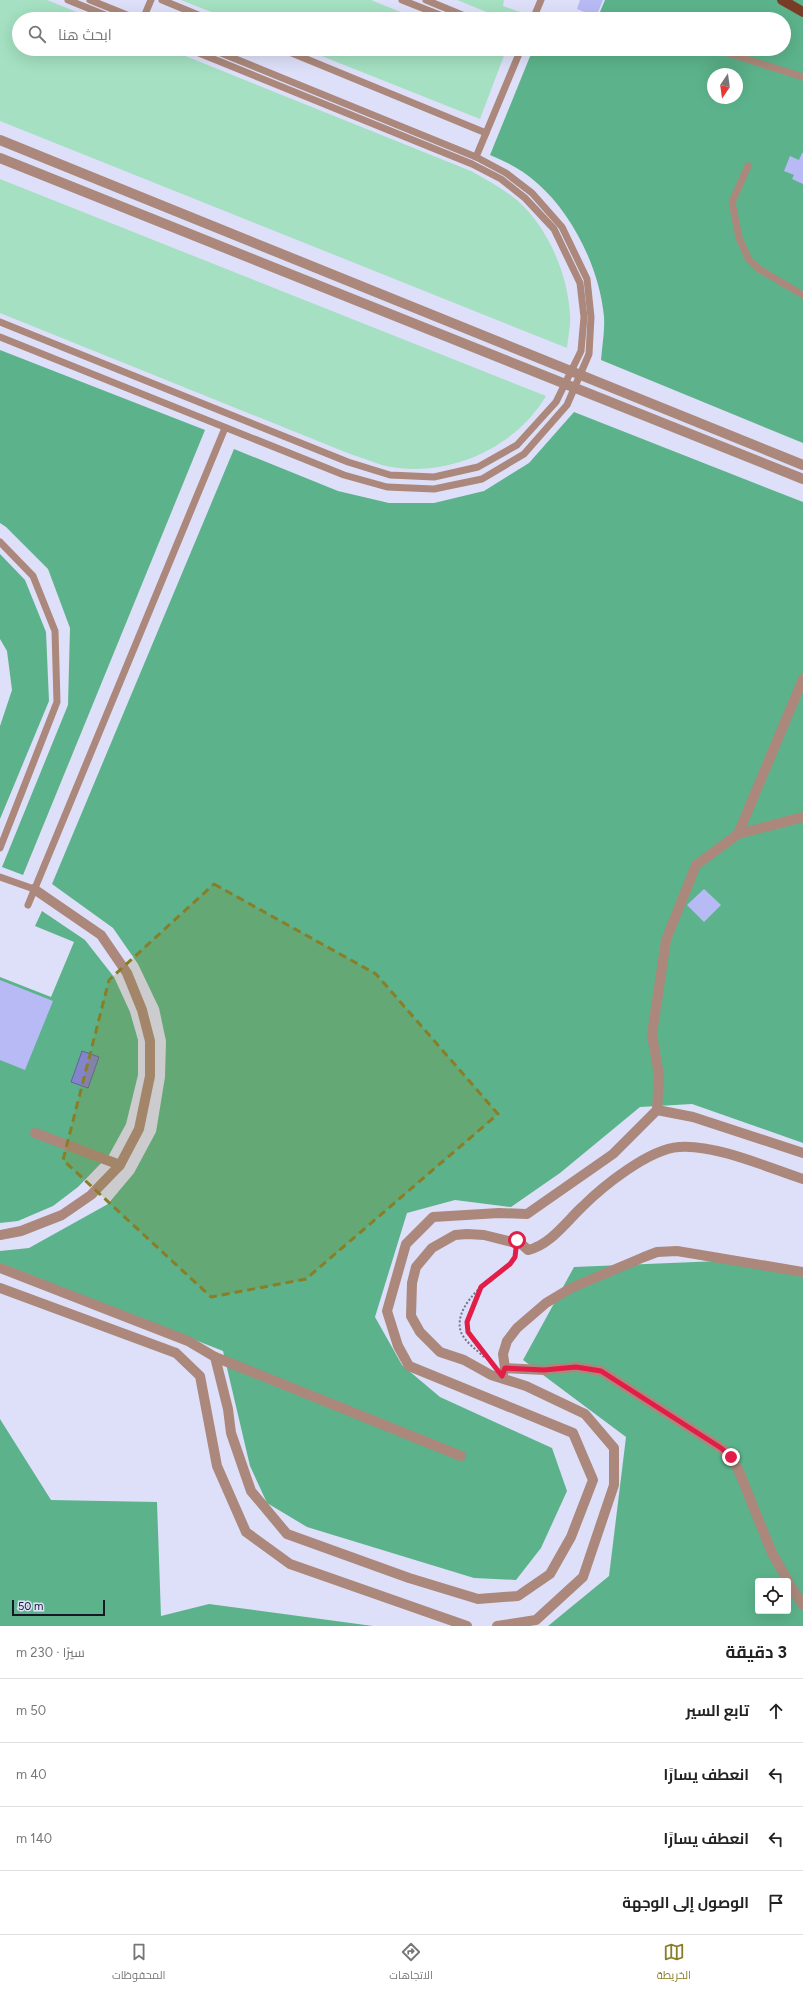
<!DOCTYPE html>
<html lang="ar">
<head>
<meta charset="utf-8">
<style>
  :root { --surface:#fff; --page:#f6f6f6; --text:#222; --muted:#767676; --line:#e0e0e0; --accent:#897e25 }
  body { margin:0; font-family:Figtree,Cairo,sans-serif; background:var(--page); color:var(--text); direction:rtl }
  .controls { position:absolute; right:12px; bottom:12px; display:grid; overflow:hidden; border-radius:4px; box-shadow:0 4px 16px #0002 }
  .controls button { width:36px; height:36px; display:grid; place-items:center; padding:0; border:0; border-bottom:1px solid var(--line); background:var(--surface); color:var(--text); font:20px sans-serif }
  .compass { position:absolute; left:707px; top:68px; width:36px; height:36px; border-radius:50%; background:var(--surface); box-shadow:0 4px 16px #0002; rotate:193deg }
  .scale { position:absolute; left:12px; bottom:10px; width:93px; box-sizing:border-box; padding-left:4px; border:2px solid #171726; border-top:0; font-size:11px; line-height:14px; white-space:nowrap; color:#171726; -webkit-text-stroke:3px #dee0fa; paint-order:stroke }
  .stop { position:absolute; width:12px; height:12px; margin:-9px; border:3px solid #e11d48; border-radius:50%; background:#fff }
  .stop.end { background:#e11d48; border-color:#fff; box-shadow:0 1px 4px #0008 }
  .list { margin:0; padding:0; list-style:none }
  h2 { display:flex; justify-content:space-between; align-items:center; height:52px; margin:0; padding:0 16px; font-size:17px }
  h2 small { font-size:13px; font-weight:400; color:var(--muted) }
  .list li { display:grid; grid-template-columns:26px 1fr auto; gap:12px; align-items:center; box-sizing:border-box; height:64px; padding:0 16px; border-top:1px solid var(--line) }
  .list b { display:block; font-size:15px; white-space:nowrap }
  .list em { font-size:13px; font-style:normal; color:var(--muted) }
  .icon { flex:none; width:22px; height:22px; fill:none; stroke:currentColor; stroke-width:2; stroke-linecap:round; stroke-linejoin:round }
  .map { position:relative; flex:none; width:803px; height:1626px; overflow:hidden; direction:ltr }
  .search { position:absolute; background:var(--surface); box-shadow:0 4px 16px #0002; left:12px; right:12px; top:12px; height:44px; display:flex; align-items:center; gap:10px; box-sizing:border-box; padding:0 14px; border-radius:22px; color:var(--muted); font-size:15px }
  .sheet { height:308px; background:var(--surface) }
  nav { display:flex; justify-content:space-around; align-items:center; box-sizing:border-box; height:56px; border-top:1px solid var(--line); background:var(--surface); font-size:11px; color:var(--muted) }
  nav a { display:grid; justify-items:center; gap:2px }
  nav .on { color:var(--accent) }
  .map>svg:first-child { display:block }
  .green { fill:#a4e0c1 }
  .forest { fill:#5cb38b; fill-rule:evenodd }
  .water { fill:#8384ca; stroke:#636399 }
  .building { fill:#b7baf5 }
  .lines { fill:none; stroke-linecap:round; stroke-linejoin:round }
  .path { stroke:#727387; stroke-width:2; stroke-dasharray:2 2; stroke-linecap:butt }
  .service { stroke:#ab887b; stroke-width:7 }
  .minor { stroke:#ab887b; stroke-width:10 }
  .primary { stroke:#773d26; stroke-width:10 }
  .route { stroke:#e11d48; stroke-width:5 }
  .marked { fill:#897e25; fill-opacity:0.2; stroke:#897e25; stroke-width:3; stroke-dasharray:8 5; stroke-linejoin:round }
</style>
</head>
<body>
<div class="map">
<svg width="803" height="1626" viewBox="0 0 803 1626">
  <rect width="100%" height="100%" fill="#dee0fa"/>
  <g class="green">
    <path d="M0,0h47l47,19h-75v30h149l303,122c16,9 33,18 47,30 30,27 50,73 52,114 1,10 -2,22 -3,33l-567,-227z"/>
    <polygon points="181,0 371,0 418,19 229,19"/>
    <polygon points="457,0 504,0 503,6 520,12 519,19 504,19"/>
    <polygon points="304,49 494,49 505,53 480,119"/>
    <path d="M0,179l546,217c-30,51 -95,81 -155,71 -13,-2 -27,-9 -41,-13l-350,-141z"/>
  </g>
  <g class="forest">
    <path d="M605,0h198v443l-202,-83c1,-14 4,-29 3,-43 -4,-47 -31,-103 -67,-134 -14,-13 -30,-21 -47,-28l43,-106h251v-30h-187zM713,74h24v24h-24z"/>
    <polygon points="0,350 205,430 23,875 2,867 68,705 70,628 48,569 6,527 0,523"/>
    <polygon points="574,412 803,502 803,1143 692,1104 640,1107 560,1173 511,1207 455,1200 407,1213 375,1317 402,1365 440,1397 552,1448 567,1491 541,1548 516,1580 474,1578 307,1527 267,1503 250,1466 223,1351 0,1263 0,1251 29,1248 108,1204 134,1173 156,1132 165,1077 166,1041 159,1008 138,964 113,928 52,884 234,449 338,491 389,503 434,503 484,491 529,463"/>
    <polygon points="0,554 25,580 46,632 49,701 0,819 0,726 12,690 7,651 0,639"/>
    <polygon points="42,911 85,940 114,977 130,1012 138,1040 138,1075 126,1124 109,1155 78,1187 53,1206 18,1221 0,1223 0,977 51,997 74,942 35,926"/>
    <path d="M743,1260l60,9v357h-255l61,-50 17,-139 -103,-77 51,-93zM758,1581h30v30h-30z"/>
    <polygon points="0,1419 51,1500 157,1502 161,1616 209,1604 373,1626 0,1626"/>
  </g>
  <polygon class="water" points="82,1051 99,1057 88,1088 71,1082"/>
  <g class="building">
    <polygon points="580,0 603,0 596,17 577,9"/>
    <polygon points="802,153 803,153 803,184 792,179 794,175 784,171 790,156 799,160"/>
    <polygon points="704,889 721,905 704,922 687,905"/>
    <polygon points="0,980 53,1001 25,1070 0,1060"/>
  </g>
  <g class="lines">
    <g class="path">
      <polyline points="481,1289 467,1322 468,1332 490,1361"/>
      <path d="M484,1357c-7,-7 -20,-16 -23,-25 -8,-23 21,-47 37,-60 7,-5 16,-8 18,-19"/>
    </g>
    <g class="service">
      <polyline points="68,0 115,19"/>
      <polyline points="90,0 137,19"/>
      <polyline points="162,0 208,19"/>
      <polyline points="402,0 450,19"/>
      <polyline points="426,0 472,19"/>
      <polyline points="143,19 151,0"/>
      <polyline points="533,19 541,0"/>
      <polyline points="282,49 486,133"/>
      <polyline points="562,49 577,49"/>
      <polyline points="715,49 803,77"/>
      <polyline points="476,157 521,49"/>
      <polyline points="748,166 732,202 739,238 749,260 759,269 803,295"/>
      <polyline points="0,322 348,462 390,475 434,477 478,467 517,445 556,402 581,351 584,317 580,283 554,229 525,198 501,179 472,164 189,49"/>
      <polyline points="0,337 344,475 387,487 434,489 482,479 524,454 567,405 589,354 591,317 587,279 562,227 532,193 506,173 476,157 211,49"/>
      <polyline points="0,542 33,576 55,631 57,702 0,848"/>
      <polyline points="0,877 34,889"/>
      <polyline points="28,905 225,428"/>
    </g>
    <g class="minor">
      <polyline points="0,140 803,465"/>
      <polyline points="0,158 803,479"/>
      <polyline points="738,834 803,679"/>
      <polyline points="657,1110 659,1076 652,1034 666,940 696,865 738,834 803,817"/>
      <polyline points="35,1133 120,1165"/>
      <polyline points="0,1235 21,1231 62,1215 91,1195 120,1165 139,1129 150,1076 150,1041 142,1010 127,973 101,935 34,889"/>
      <polyline points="0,1268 188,1341 215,1357 228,1409 231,1433 251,1491 287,1534 409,1578 478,1599 518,1596 550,1574 571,1537 593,1480 573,1433 409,1366 398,1346 387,1311 406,1244 433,1217 499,1213 527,1214 613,1154 657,1110 693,1117 803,1153"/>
      <polyline points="0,1288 176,1353 200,1376 217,1466 246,1532 290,1564 467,1626"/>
      <polyline points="215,1357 461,1456"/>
      <polyline points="505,1368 544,1370 576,1367 601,1371 721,1448 731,1457 738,1469 772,1553 788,1581"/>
      <polyline points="503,1374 505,1368 503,1354 507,1341 517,1328 546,1303 571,1288 644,1257 657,1252 677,1251 803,1272"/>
      <polyline points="788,1582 803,1605"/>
      <path d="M497,1626l39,-6 47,-43 31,-92v-37l-29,-34 -59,-28 -35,-11 -27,-15 -24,-8 -20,-20 -9,-16 1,-33 4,-16 16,-19 23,-13 12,-1 17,1 32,8 1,-3 11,10c22,-5 38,-28 54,-43 21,-21 67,-58 97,-60 36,-3 90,21 124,32"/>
    </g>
    <polyline class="primary" points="782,0 803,12"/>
  </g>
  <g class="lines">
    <polyline class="route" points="517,1240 515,1257 510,1264 481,1287 467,1322 468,1332 502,1376 505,1368 544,1370 576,1367 601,1371 721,1448 731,1457"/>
  </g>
  <path class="marked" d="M214,884l162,90 122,140 -192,165 -95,18 -148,-137 46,-180z"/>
</svg>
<div class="controls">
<button><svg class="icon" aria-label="locate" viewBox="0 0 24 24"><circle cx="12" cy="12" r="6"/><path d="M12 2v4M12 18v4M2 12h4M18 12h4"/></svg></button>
</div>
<svg class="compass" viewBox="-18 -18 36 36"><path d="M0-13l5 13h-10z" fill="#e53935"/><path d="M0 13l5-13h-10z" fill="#767676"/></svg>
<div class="scale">50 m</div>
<div class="stop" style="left:517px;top:1240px"></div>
<div class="stop end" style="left:731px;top:1457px"></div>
<div class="search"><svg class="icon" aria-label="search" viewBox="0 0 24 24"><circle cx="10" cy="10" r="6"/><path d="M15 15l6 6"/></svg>ابحث هنا</div>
</div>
<section class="sheet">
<h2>3 دقيقة<small>سيرًا · 230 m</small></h2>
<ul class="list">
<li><svg class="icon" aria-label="ahead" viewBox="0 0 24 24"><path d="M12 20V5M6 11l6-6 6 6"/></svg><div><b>تابع السير</b></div><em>50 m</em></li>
<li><svg class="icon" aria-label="left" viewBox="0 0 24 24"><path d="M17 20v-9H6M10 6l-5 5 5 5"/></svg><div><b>انعطف يسارًا</b></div><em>40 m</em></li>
<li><svg class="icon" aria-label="left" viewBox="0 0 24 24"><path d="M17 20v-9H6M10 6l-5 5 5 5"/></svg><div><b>انعطف يسارًا</b></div><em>140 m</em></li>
<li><svg class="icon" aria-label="arrive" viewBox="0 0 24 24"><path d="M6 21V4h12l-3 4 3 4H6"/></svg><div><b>الوصول إلى الوجهة</b></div></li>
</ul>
</section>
<nav>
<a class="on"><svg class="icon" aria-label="map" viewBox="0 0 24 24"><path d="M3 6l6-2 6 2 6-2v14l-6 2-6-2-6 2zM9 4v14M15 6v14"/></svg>الخريطة</a>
<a><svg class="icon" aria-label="directions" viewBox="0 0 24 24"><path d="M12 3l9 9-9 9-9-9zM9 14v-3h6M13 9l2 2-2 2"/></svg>الاتجاهات</a>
<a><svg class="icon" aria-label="saved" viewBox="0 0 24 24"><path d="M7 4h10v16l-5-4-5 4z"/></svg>المحفوظات</a>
</nav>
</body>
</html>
